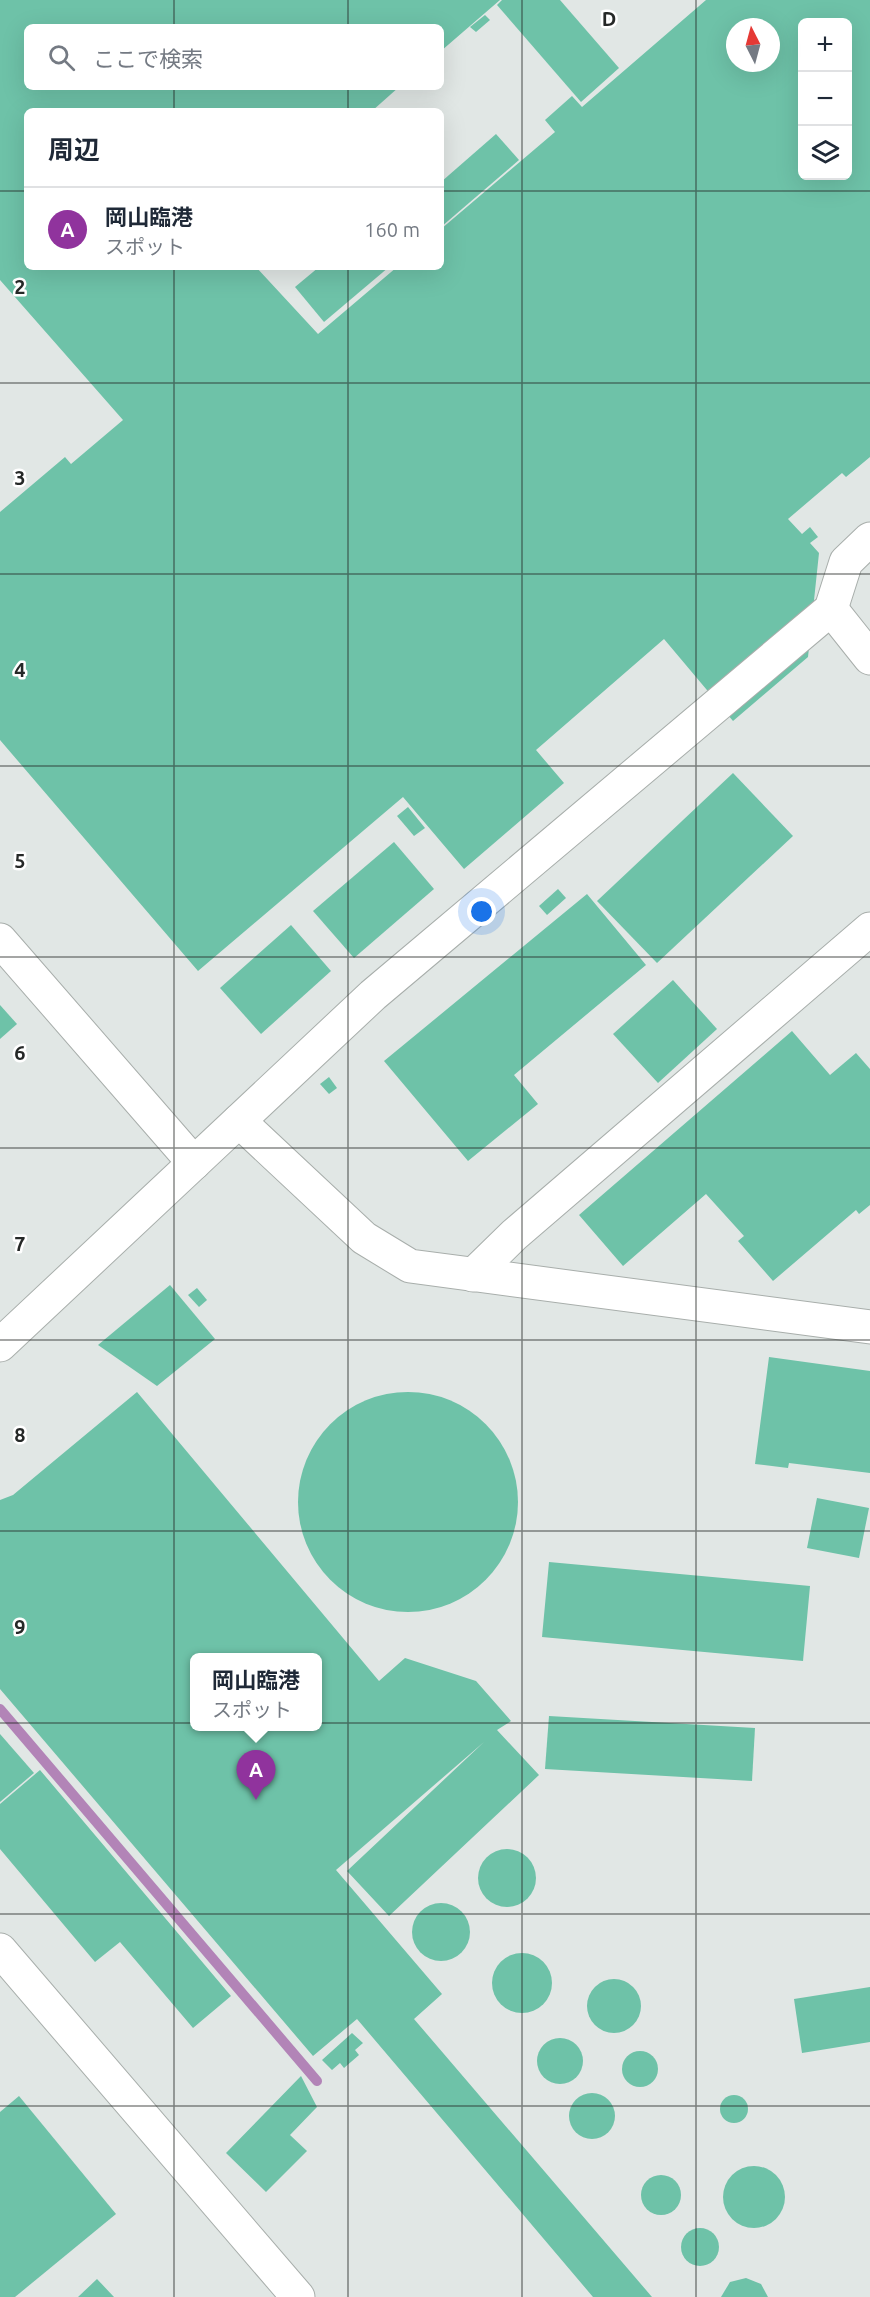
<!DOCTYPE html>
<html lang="ja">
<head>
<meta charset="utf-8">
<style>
  :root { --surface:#fff; --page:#f6f6f7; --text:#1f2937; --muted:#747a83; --line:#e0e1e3; --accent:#90339d }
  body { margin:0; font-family:Ubuntu,"Noto Sans JP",sans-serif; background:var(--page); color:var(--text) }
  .controls { position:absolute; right:18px; top:18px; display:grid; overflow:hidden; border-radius:9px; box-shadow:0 6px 24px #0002 }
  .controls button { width:54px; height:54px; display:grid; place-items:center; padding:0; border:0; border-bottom:2px solid var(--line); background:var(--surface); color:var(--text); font:30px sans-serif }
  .compass { position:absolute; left:726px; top:18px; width:54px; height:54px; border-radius:50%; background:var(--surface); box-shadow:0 6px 24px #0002; rotate:354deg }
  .you { position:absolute; left:482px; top:912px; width:21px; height:21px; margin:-15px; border:4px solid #fff; border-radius:50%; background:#1a73e8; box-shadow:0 0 0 9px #1a73e833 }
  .badge { display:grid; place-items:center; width:39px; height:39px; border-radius:50%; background:var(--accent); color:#fff; font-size:20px; font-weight:700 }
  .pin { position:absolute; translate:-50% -50px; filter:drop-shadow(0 2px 3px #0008) }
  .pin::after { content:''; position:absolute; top:32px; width:21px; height:18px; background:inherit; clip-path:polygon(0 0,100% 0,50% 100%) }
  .popup { position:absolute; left:190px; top:1653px; width:132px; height:78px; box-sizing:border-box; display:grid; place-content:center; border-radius:9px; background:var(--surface); filter:drop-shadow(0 2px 4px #0005); font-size:20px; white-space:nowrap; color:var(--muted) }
  .popup b { font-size:22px; color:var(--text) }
  .popup::after { content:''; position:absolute; left:50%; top:100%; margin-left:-12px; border:12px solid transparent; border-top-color:var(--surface) }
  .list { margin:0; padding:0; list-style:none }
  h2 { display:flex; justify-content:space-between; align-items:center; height:78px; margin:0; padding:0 24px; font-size:26px }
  h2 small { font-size:20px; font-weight:400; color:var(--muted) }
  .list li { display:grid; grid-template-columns:39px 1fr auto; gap:18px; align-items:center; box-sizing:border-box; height:84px; padding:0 24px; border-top:2px solid var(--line) }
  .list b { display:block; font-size:22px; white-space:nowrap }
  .list p { margin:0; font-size:20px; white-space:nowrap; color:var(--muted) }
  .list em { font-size:20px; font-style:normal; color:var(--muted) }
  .icon { flex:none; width:33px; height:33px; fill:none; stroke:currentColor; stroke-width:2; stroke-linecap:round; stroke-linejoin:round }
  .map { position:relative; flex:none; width:870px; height:2297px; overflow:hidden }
  .search { position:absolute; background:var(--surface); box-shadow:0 6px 24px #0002; left:24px; top:24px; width:420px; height:66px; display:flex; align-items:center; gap:15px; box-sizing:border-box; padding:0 21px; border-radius:9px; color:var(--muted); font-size:22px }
  .panel { position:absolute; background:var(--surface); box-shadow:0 6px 24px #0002; left:24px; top:108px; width:420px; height:162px; border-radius:9px }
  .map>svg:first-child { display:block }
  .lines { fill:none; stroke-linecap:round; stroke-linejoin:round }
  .stream { stroke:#b284b7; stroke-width:10 }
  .building { fill:#6ec2a8; fill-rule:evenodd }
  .minor-casing { stroke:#a8aeab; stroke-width:35 }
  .minor { stroke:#fff; stroke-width:33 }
  .grid { fill:none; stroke:#252827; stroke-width:1.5; stroke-opacity:0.55 }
  .grid-label { font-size:20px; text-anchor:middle; font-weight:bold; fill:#252827; stroke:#fff; stroke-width:5; stroke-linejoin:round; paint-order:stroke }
</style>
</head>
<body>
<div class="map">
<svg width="870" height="2297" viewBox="0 0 870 2297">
  <rect width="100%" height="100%" fill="#e1e7e5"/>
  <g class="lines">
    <polyline class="stream" points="0,1709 317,2081"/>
  </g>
  <g class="building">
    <path d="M0,0h500l-59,51v-24h-414v60h372l-27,24h-345v156h229l62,67 79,-67h44v-38l114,-97 -10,-12 27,-24 10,11 124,-107h164v457l-24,20 -4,-4 -54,46 14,15 8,-7 8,10 -8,6 9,10 -11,104 -75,64 -69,-82 -128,111 28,33 -100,86 -61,-72 -205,174 -198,-231v-228l65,-55 6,7 52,-44 -123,-140zM802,22h46v154h-46zM735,27h36v36h-36z"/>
    <polygon points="502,0 560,0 619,68 581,102 497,5"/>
    <polygon points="485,15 490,20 476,32 470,27"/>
    <polygon points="496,134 519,160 441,227 441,182"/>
    <polygon points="319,267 389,267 324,322 295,287"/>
    <polygon points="733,773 793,836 657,963 597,901"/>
    <polygon points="408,807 425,828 414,836 397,816"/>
    <polygon points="394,842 434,889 354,958 313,911"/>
    <polygon points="558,889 566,898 547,915 539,906"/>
    <polygon points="587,894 646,965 514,1075 538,1104 468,1161 384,1061"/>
    <polygon points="291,925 331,971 261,1034 220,988"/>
    <polygon points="673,980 717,1029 658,1083 613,1034"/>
    <polygon points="0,1005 17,1024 0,1039"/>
    <polygon points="792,1031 830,1075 856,1053 870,1069 870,1205 859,1214 856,1210 773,1281 738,1241 744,1236 706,1194 623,1266 579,1215"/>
    <polygon points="329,1077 337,1088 329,1094 320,1084"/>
    <polygon points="170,1285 215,1339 157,1386 98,1345"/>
    <polygon points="197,1288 207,1300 199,1307 188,1295"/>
    <polygon points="769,1357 870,1371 870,1473 789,1463 788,1468 755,1464"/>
    <circle cx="408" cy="1502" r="110"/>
    <path d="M137,1392l242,289 26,-23 71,23 35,40 -14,9 42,45 -150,141 -42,-45 137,-129 -148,128 106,124 -28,25 238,278h-59l-236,-278 -44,37 -313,-367v-189l13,-5zM194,1658h124v68h-124z"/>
    <polygon points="817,1498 869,1508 859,1558 807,1548"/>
    <polygon points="549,1562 810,1586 803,1661 542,1637"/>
    <polygon points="549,1716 755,1728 752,1781 545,1769"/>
    <polygon points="0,1734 34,1773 0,1802"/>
    <polygon points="40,1770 231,1996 193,2028 120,1942 95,1962 0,1849 0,1804"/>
    <circle cx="507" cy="1878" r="29"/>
    <circle cx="441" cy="1932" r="29"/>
    <circle cx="522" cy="1983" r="30"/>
    <circle cx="614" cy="2006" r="27"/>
    <polygon points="870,1987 870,2042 802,2053 794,1999"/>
    <polygon points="352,2033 363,2043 355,2050 359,2055 344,2068 340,2063 332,2070 322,2060"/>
    <circle cx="560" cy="2061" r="23"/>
    <circle cx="640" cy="2069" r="18"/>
    <polygon points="301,2076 317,2107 290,2135 307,2151 266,2192 226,2153"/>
    <circle cx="592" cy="2116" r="23"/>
    <circle cx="734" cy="2109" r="14"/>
    <polygon points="19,2096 116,2214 15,2297 0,2297 0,2112"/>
    <circle cx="754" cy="2197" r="31"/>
    <circle cx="661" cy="2195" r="20"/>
    <circle cx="700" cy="2247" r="19"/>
    <polygon points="746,2278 761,2284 768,2297 721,2297 730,2282"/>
    <polygon points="97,2279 114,2297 78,2297"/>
  </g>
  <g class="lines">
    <g class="minor-casing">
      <g id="minor">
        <polyline points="831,609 870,658"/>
        <polyline points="0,940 194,1163"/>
        <polyline points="239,1121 364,1238 410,1266 870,1327"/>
        <polyline points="473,1275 514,1235 870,929"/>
        <polyline points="0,1345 373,995 831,609 846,562 870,539"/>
        <polyline points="0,1950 298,2297"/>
      </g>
    </g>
    <use href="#minor" class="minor"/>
  </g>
  <path class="grid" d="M174,0v27M348,0v27M522,0v2297M696,0v2297M174,87v24M348,87v24M0,191h27M441,191h429M174,267v2030M348,267v2030M0,383h870M0,574h870M0,766h870M0,957h870M0,1148h870M0,1340h870M0,1531h870M0,1723h870M0,1914h870M0,2106h870"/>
  <g class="grid-label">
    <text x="609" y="26">D</text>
    <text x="20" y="294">2</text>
    <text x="20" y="485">3</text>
    <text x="20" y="677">4</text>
    <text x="20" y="868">5</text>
    <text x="20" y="1060">6</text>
    <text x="20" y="1251">7</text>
    <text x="20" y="1442">8</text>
    <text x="20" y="1634">9</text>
  </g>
</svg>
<div class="controls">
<button>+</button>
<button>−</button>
<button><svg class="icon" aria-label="layers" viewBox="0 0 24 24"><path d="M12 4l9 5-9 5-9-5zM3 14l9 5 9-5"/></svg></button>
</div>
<svg class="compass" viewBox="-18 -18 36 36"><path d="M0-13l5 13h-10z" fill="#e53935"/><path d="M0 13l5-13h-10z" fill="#747a83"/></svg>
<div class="you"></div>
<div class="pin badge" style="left:256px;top:1800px">A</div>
<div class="popup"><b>岡山臨港</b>スポット</div>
<div class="search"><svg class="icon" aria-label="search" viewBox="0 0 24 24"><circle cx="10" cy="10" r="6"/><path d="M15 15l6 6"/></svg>ここで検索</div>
<section class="panel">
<h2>周辺<small></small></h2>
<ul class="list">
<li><span class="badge">A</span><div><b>岡山臨港</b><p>スポット</p></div><em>160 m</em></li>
</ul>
</section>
</div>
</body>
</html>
